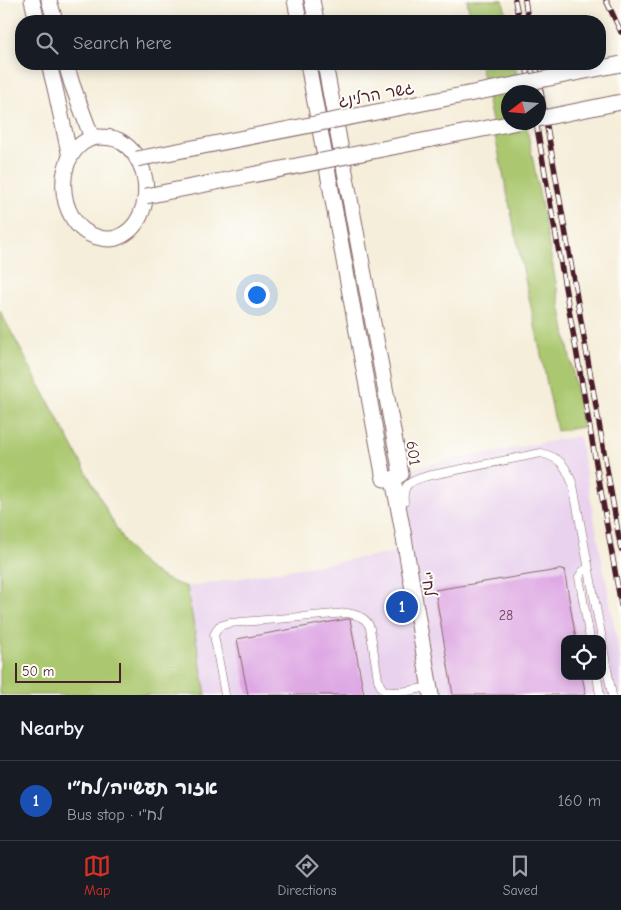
<!DOCTYPE html>
<html lang="en">
<head>
<meta charset="utf-8">
<style>
  :root { --surface:#171b24; --page:#242831; --text:#f1f3f6; --muted:#9ea1a6; --line:#363941; --accent:#d93025 }
  body { margin:0; font-family:"Comic Neue","Playpen Sans Hebrew",sans-serif; background:var(--page); color:var(--text) }
  .controls { position:absolute; right:15px; bottom:15px; display:grid; overflow:hidden; border-radius:10px; box-shadow:0 2px 12px #0003 }
  .controls button { width:45px; height:45px; display:grid; place-items:center; padding:0; border:0; border-bottom:1px solid var(--line); background:var(--surface); color:var(--text); font:25px sans-serif }
  .compass { position:absolute; left:501px; top:85px; width:45px; height:45px; border-radius:50%; background:var(--surface); box-shadow:0 2px 12px #0003; rotate:254deg }
  .scale { position:absolute; left:15px; bottom:12px; width:106px; box-sizing:border-box; padding-left:5px; border:2px solid #4a1f2b; border-top:0; font-size:14px; line-height:18px; white-space:nowrap; color:#4a1f2b; -webkit-text-stroke:4px #fdfcf7; paint-order:stroke }
  .you { position:absolute; left:256px; top:294px; width:18px; height:18px; margin:-12px; border:4px solid #fff; border-radius:50%; background:#1a73e8; box-shadow:0 0 0 8px #1a73e833 }
  .badge { display:grid; place-items:center; width:32px; height:32px; border-radius:50%; background:var(--accent); color:#fff; font-size:16px; font-weight:700 }
  .pin { position:absolute; translate:-50% -50%; border:2px solid #fff; box-shadow:0 1px 5px #0006 }
  .list { margin:0; padding:0; list-style:none }
  h2 { display:flex; justify-content:space-between; align-items:center; height:65px; margin:0; padding:0 20px; font-size:21px }
  h2 small { font-size:16px; font-weight:400; color:var(--muted) }
  .list li { display:grid; grid-template-columns:32px 1fr auto; gap:15px; align-items:center; box-sizing:border-box; height:80px; padding:0 20px; border-top:1px solid var(--line) }
  .list b { display:block; font-size:19px; white-space:nowrap }
  .list p { margin:0; font-size:16px; white-space:nowrap; color:var(--muted) }
  .list em { font-size:16px; font-style:normal; color:var(--muted) }
  .icon { flex:none; width:28px; height:28px; fill:none; stroke:currentColor; stroke-width:2; stroke-linecap:round; stroke-linejoin:round }
  .map { position:relative; flex:none; width:621px; height:695px; overflow:hidden }
  .search { position:absolute; background:var(--surface); box-shadow:0 2px 12px #0003; left:15px; right:15px; top:15px; height:55px; display:flex; align-items:center; gap:12px; box-sizing:border-box; padding:0 18px; border-radius:20px; color:var(--muted); font-size:19px }
  .sheet { height:145px; background:var(--surface) }
  nav { display:flex; justify-content:space-around; align-items:center; box-sizing:border-box; height:70px; border-top:1px solid var(--line); background:var(--surface); font-size:14px; color:var(--muted) }
  nav a { display:grid; justify-items:center; gap:2px }
  nav .on { color:var(--accent) }
  .map>svg:first-child { display:block }
  .built { fill:#e9d2ee; fill-rule:evenodd }
  .green { fill:#abc86f; stroke:#7a744d }
  .building { fill:#dea8e4 }
  .lines { fill:none; stroke-linecap:round; stroke-linejoin:round }
  .service-casing { stroke:#866768; stroke-width:9 }
  .minor-casing { stroke:#866768; stroke-width:17 }
  .service { stroke:#fff; stroke-width:8 }
  .minor { stroke:#fff; stroke-width:15 }
  .rail-casing { stroke:#4a1f2b; stroke-width:5.5 }
  .rail { stroke:#fdfcf7; stroke-width:4; stroke-dasharray:11; stroke-linecap:butt }
  .minor-bridge-casing { stroke:#866768; stroke-width:17; stroke-linecap:butt }
  .minor-bridge { stroke:#fff; stroke-width:15 }
  .labels { text-anchor:middle; stroke-width:4; stroke-linejoin:round; paint-order:stroke }
  .number-label { font-size:14px; fill:#6f4159 }
  .street-label { font-size:16px; fill:#4a1f2b; stroke:#fdfcf7 }
</style>
</head>
<body>
<div class="map">
<svg width="621" height="695" viewBox="0 0 621 695">
  <rect width="100%" height="100%" fill="#fdfcf7"/>
  <filter id="ink" filterUnits="userSpaceOnUse"><feTurbulence type="fractalNoise" baseFrequency=".02" numOctaves="2"/><feDisplacementMap in="SourceGraphic" scale="10" xChannelSelector="R" yChannelSelector="G"/><feConvolveMatrix kernelMatrix="1 2 1 2 8 2 1 2 1" color-interpolation-filters="sRGB"/></filter>
  <filter id="wash" filterUnits="userSpaceOnUse"><feTurbulence type="fractalNoise" baseFrequency=".0096" numOctaves="4" result="noise"/><feDisplacementMap in="SourceGraphic" scale="20" xChannelSelector="R" yChannelSelector="G"/><feGaussianBlur stdDeviation="1.12" result="paint"/><feColorMatrix in="noise" values="0 0 0 0 0 0 0 0 0 0 0 0 0 0 0 0 0 1.4 0 .05"/><feComposite in="paint" operator="in"/></filter>
  <g filter="url(#wash)">
    <rect width="100%" height="100%" fill="#f5eeda"/>
    <path class="built" d="M579,436l42,227v32h-415l-19,-108 209,-35 -5,-72 8,-10zM565,639h37v37h-37z"/>
    <g class="green">
      <polygon points="467,0 503,0 507,21 471,21"/>
      <polygon points="480,64 515,64 520,92 508,92 508,122 526,123 583,427 557,431"/>
      <path d="M0,311l119,222c5,8 10,17 16,23 15,16 32,25 52,31l19,108h-206z"/>
    </g>
    <g id="blocks">
      <g class="building">
        <polygon points="564,569 576,639 565,639 565,676 582,676 586,695 453,695 435,590"/>
        <polygon points="347,619 350,619 364,695 248,695 237,639"/>
      </g>
    </g>
  </g>
  <g filter="url(#ink)">
    <use href="#blocks" fill-opacity="0" stroke="#866768" stroke-width="1"/>
    <g class="lines">
      <g class="service-casing">
        <g id="service">
          <path d="M404,502c-2,-19 7,-21 23,-26l114,-23c20,5 25,13 32,32l29,154"/>
          <polyline points="588,568 583,571 579,577 590,639"/>
          <polyline points="602,642 612,695"/>
          <polyline points="597,676 600,695"/>
          <path d="M225,695l-11,-60 5,-9 11,-3 117,-10c11,2 20,5 23,15l8,51c1,4 2,8 6,11 9,5 35,-1 45,-3"/>
        </g>
      </g>
      <g class="minor-casing">
        <g id="minor">
          <polyline points="32,0 37,21"/>
          <polyline points="49,0 55,21"/>
          <polyline points="295,0 299,21"/>
          <polyline points="312,0 316,21"/>
          <polyline points="49,64 55,88 70,157"/>
          <polyline points="66,64 72,84 92,138"/>
          <polyline points="308,64 384,479 393,479 401,474 325,64"/>
          <path d="M97,137c8,0 16,0 23,4 25,15 32,50 20,75 -5,11 -13,18 -24,22 -7,2 -13,1 -19,-1 -43,-12 -46,-91 0,-100z"/>
          <polyline points="393,479 403,532 431,695"/>
        </g>
      </g>
      <use href="#service" class="service"/>
      <use href="#minor" class="minor"/>
      <g class="rail-casing">
        <g id="rail">
          <polyline points="515,0 519,21"/>
          <polyline points="525,0 528,21"/>
          <polyline points="606,0 621,32"/>
          <polyline points="526,64 531,92"/>
          <polyline points="536,64 621,549"/>
          <polyline points="536,122 621,605"/>
        </g>
      </g>
      <use href="#rail" class="rail"/>
      <g class="minor-bridge-casing">
        <g id="minor-bridge">
          <polyline points="538,119 621,102"/>
          <polyline points="137,159 621,64"/>
          <polyline points="146,196 518,122"/>
        </g>
      </g>
      <use href="#minor-bridge" class="minor-bridge"/>
    </g>
  </g>
  <g class="labels">
    <g class="number-label">
      <text x="506" y="620">28</text>
    </g>
    <g class="street-label">
      <text transform="translate(376 94) rotate(-11)" y="6">גשר הרלינג</text>
      <text transform="translate(414 453) rotate(81)" y="6">601</text>
      <text transform="translate(429 584) rotate(80)" y="6">לח"י</text>
    </g>
  </g>
</svg>
<div class="controls">
<button><svg class="icon" aria-label="locate" viewBox="0 0 24 24"><circle cx="12" cy="12" r="6"/><path d="M12 2v4M12 18v4M2 12h4M18 12h4"/></svg></button>
</div>
<svg class="compass" viewBox="-18 -18 36 36"><path d="M0-13l5 13h-10z" fill="#e53935"/><path d="M0 13l5-13h-10z" fill="#9ea1a6"/></svg>
<div class="scale">50 m</div>
<div class="you"></div>
<div class="pin badge" style="left:402px;top:607px;background:#1a4fb4">1</div>
<div class="search"><svg class="icon" aria-label="search" viewBox="0 0 24 24"><circle cx="10" cy="10" r="6"/><path d="M15 15l6 6"/></svg>Search here</div>
</div>
<section class="sheet">
<h2>Nearby<small></small></h2>
<ul class="list">
<li><span class="badge" style="background:#1a4fb4">1</span><div><b>אזור תעשייה/לח״י</b><p>Bus stop · לח&quot;י</p></div><em>160 m</em></li>
</ul>
</section>
<nav>
<a class="on"><svg class="icon" aria-label="map" viewBox="0 0 24 24"><path d="M3 6l6-2 6 2 6-2v14l-6 2-6-2-6 2zM9 4v14M15 6v14"/></svg>Map</a>
<a><svg class="icon" aria-label="directions" viewBox="0 0 24 24"><path d="M12 3l9 9-9 9-9-9zM9 14v-3h6M13 9l2 2-2 2"/></svg>Directions</a>
<a><svg class="icon" aria-label="saved" viewBox="0 0 24 24"><path d="M7 4h10v16l-5-4-5 4z"/></svg>Saved</a>
</nav>
</body>
</html>
